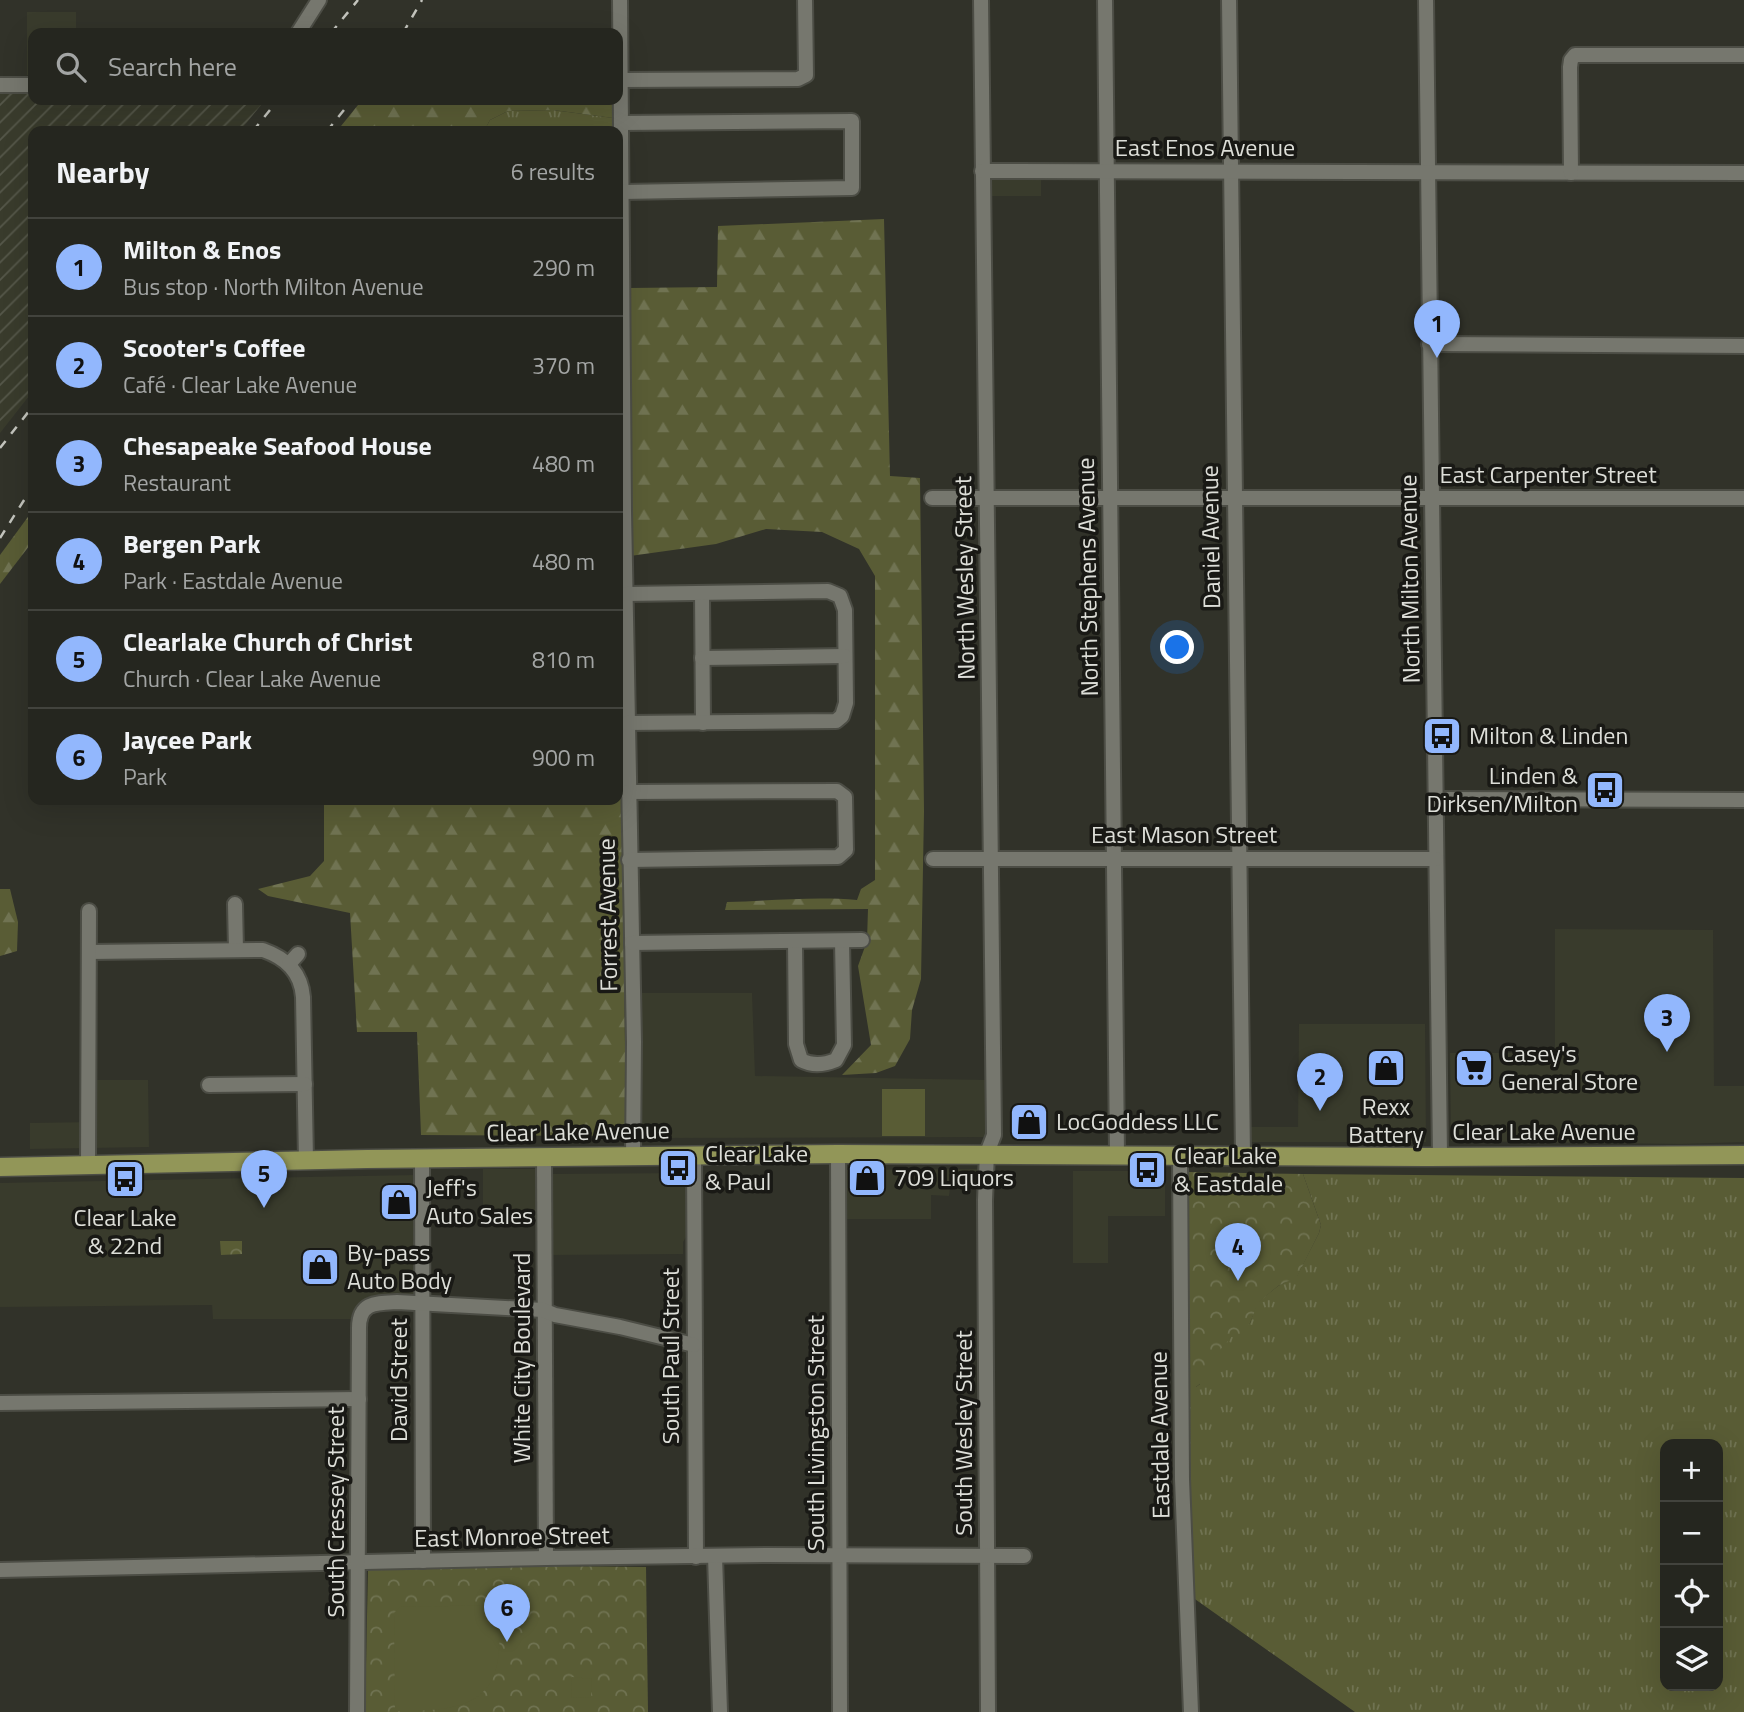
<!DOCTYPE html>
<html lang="en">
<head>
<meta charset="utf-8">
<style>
  :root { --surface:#25261f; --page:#2d2e28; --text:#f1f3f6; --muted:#a3a5a4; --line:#42433d; --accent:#92b7fd }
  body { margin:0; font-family:"Titillium Web",sans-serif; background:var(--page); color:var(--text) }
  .controls { position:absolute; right:21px; bottom:21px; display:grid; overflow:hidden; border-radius:14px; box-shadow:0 7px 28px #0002 }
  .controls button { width:63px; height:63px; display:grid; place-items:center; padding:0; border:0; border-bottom:2px solid var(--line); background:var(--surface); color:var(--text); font:35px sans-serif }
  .you { position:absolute; left:1178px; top:648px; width:24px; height:24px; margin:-18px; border:5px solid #fff; border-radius:50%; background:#1a73e8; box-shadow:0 0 0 10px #1a73e833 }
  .badge { display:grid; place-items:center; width:46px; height:46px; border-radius:50%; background:var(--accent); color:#111; font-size:23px; font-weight:700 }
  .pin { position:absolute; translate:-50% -58px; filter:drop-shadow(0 2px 4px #0008) }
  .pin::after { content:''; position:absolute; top:37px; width:24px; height:21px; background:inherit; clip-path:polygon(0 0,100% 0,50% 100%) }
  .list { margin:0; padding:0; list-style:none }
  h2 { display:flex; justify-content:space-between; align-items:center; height:91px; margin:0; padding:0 28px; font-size:30px }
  h2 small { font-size:23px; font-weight:400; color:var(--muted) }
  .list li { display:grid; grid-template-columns:46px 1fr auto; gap:21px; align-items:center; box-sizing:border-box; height:98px; padding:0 28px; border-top:2px solid var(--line) }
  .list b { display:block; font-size:26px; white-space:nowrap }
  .list p { margin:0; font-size:23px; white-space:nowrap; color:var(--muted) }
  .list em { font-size:23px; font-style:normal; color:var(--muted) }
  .icon { flex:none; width:38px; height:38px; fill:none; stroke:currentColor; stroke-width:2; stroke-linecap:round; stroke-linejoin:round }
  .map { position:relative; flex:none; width:1744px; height:1712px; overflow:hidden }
  .search { position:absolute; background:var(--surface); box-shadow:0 7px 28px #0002; left:28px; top:28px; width:595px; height:77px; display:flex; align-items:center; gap:18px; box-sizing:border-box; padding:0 24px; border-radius:14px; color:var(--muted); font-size:26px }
  .panel { position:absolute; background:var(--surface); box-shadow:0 7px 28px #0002; left:28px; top:126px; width:595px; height:679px; border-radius:14px }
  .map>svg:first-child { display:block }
  .built { fill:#393b2c }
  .industrial { fill:url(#industrial-furrows) }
  .grass { fill:url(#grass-tufts); fill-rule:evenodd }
  .forest { fill:url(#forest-firs) }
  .park { fill:url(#park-crowns) }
  .garden { fill:#595c35 }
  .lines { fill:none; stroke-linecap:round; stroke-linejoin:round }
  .minor-casing { stroke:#4c4d45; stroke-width:18 }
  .major-casing { stroke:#4c4d45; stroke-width:21 }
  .minor { stroke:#76776e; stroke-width:14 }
  .major { stroke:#929658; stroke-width:18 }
  .rail { stroke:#c3c4bd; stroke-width:2.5; stroke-dasharray:9 9; stroke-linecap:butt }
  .labels { text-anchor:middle; stroke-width:7; stroke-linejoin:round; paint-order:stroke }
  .street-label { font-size:24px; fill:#ddded8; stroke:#191915 }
  .poi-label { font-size:24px; fill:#ddded8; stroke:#191915; text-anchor:start }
</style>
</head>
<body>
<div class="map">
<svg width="1744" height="1712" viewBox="0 0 1744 1712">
  <defs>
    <pattern id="industrial-furrows" width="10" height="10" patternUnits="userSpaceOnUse" patternTransform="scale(1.75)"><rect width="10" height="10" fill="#393b2c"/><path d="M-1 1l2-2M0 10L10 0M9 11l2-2" fill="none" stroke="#55574a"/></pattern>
    <pattern id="grass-tufts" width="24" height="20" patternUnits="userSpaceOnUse" patternTransform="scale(1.75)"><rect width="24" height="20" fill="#595c35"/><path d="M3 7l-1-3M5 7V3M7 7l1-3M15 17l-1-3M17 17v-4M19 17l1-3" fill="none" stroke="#707352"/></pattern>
    <pattern id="forest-firs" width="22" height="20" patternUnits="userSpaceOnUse" patternTransform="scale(1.75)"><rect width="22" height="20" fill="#595c35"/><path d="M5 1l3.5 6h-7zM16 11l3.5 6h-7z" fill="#707352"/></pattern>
    <pattern id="park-crowns" width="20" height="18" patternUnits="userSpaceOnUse" patternTransform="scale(1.75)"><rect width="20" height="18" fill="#595c35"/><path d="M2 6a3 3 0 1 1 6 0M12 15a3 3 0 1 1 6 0" fill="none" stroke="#707352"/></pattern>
  </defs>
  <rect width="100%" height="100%" fill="#313229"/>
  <g class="built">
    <polygon points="27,12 76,12 76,33 33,33 33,75 27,75"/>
    <rect x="990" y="176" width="51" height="20"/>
    <polygon points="1555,929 1713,930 1714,1086 1744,1086 1744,1142 1680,1144 1451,1141 1450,1053 1555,1053"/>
    <polygon points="639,993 752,993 755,1076 988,1080 988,1129 986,1137 638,1138"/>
    <polygon points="1299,1024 1425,1024 1426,1142 1250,1142 1248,1127 1298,1127"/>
    <polygon points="94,1080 148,1080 149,1147 30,1149 30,1123 95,1122"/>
    <polygon points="483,1169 537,1169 540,1224 483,1224"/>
    <polygon points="979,1169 979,1189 950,1188 949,1196 931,1195 931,1219 842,1219 843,1170"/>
    <polygon points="1073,1171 1165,1171 1165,1216 1108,1216 1108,1263 1073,1263"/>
    <polygon points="689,1173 688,1234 683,1242 683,1254 548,1255 550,1174"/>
    <polygon points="416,1175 417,1297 373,1298 358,1306 354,1319 213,1319 212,1305 0,1307 0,1183"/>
  </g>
  <polygon class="industrial" points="0,92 33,92 33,100 265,100 240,131 33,131 33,391 0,433"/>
  <g class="grass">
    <polygon points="553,110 613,118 613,131 484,131 490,120 508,111"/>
    <path d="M1303,1174l441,4v534h-389l-163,-115 -3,-210h7l4,-3 -5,-7 40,-45 15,-9 7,-20 21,-17 19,-10 22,-43 2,-8zM1665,1444h53v242h-53z"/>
  </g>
  <g class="forest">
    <polygon points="362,100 612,100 613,118 553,110 508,111 490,120 484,131 337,131"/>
    <path d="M884,219l6,257 30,2 4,333 -3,168 -9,31 -2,29 -15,27 -19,7 -34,2 29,-30 -13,-79 9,-25 1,-32 -143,1 2,-8c44,-1 87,-6 130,-2l4,-11 14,-9v-304l-16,-27 -37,-17 -56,-3 -50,15 -86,12 -1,-268 88,-1 1,-61z"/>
    <polygon points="33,510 33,541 0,584 0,555"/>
    <polygon points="618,603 620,605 626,1136 421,1135 417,1032 357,1032 350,913 268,896 258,889 310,876 324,861 324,800 618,800"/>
    <polygon points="0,889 10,889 18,922 17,951 0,956"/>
  </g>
  <g class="park">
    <polygon points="1189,1172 1303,1174 1321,1225 1319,1233 1297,1277 1278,1286 1258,1303 1250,1323 1240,1335 1235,1333 1196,1377 1201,1383 1196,1387 1189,1387"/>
    <polygon points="220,1241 242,1241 242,1254 221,1255"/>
    <polygon points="554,1566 646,1567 648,1712 365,1712 368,1570"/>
  </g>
  <g class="garden">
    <rect x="882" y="1089" width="43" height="47"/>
    <path d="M498,1605c8,89 -13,107 -103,106l-1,-98 6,-6z"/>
    <polygon points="572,1677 592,1679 591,1698 571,1697"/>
  </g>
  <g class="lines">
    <g class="minor-casing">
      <g id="minor">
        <polyline points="620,0 624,511 634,1042 633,1156"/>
        <polyline points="981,0 994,1135 987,1153 985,1200 988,1712"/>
        <polyline points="1105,0 1117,1154"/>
        <polyline points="1229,0 1243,1157"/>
        <polyline points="1426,0 1440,1157"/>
        <polyline points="298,33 319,0"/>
        <polyline points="621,80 798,79 806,75 805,0"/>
        <polyline points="0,85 33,85"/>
        <polyline points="621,123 852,121 852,188 622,192"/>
        <polyline points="982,171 1744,173"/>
        <polyline points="1571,173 1570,67 1571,60 1575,55 1744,55"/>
        <polyline points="1429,344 1744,346"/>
        <polyline points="932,498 1744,498"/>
        <polyline points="702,593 703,723"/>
        <polyline points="626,594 828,591 840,596 845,610 846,703 842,716 836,721 627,723"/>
        <polyline points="702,658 845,656"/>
        <polyline points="628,792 837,791 845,797 846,850 838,857 629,860"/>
        <polyline points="1435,799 1744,800"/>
        <polyline points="933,859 1436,859"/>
        <polyline points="235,904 236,950"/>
        <path d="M795,941l1,103 5,16c11,6 23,5 35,0l8,-15 -2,-104"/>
        <polyline points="632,943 862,940"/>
        <path d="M89,952l174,-2c23,8 38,22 40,47l3,163"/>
        <polyline points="289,964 298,954"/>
        <polyline points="209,1085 305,1084"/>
        <polyline points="838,1154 840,1712"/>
        <polyline points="694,1155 696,1557"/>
        <polyline points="1180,1156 1182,1479 1191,1712"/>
        <polyline points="544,1157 546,1558"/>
        <polyline points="422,1158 423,1561"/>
        <polyline points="88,1166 89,911"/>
        <polyline points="0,1403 359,1399"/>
        <polyline points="715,1556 720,1712"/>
        <polyline points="0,1570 546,1558 769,1555 1024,1556"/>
        <path d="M357,1712l2,-384c0,-26 17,-25 38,-26l146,8 12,5 65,12 74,18"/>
      </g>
    </g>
    <g class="major-casing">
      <polyline id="major" points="0,1167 367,1159 838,1154 1427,1157 1744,1155"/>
    </g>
    <use href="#minor" class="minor"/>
    <use href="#major" class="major"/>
    <g class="rail">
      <polyline points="331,33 358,0"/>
      <polyline points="403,33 422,0"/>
      <polyline points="253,131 278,100"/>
      <polyline points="327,131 352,100"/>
      <polyline points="0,448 33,406"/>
      <polyline points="0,538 33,486"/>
    </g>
  </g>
  <defs>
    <g id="bus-square" transform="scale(2.0125)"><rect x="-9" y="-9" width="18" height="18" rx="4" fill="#92b7fd" stroke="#191915"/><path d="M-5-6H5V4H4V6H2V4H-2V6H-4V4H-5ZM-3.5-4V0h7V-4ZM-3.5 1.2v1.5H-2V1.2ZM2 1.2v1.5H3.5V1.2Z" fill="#111"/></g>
    <g id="shop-square" transform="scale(2.0125)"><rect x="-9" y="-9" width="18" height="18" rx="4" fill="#92b7fd" stroke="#191915"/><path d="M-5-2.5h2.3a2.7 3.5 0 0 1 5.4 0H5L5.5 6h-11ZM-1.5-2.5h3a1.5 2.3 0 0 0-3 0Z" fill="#111"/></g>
    <g id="supermarket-square" transform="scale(2.0125)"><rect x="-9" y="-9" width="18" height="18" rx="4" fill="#92b7fd" stroke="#191915"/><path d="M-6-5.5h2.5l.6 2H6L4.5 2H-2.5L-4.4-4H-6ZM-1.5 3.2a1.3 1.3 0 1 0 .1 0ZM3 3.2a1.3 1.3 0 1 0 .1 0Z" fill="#111"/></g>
  </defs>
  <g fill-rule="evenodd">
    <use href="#bus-square" x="1442" y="736"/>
    <use href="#bus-square" x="1605" y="790"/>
    <use href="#shop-square" x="1386" y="1068"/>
    <use href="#supermarket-square" x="1474" y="1068"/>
    <use href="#shop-square" x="1029" y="1122"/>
    <use href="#bus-square" x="678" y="1168"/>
    <use href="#bus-square" x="1147" y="1170"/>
    <use href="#shop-square" x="867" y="1178"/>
    <use href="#bus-square" x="125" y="1179"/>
    <use href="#shop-square" x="399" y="1202"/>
    <use href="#shop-square" x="320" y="1267"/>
  </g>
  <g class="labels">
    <g class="street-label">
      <text x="1205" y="156">East Enos Avenue</text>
      <text x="1548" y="483">East Carpenter Street</text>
      <text transform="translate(1211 537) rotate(-91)" y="8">Daniel Avenue</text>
      <text transform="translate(1088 577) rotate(-91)" y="8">North Stephens Avenue</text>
      <text transform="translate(965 578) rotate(-91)" y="8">North Wesley Street</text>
      <text transform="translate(1410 579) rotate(-91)" y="8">North Milton Avenue</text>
      <text x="1184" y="843">East Mason Street</text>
      <text transform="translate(608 915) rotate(-91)" y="8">Forrest Avenue</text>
      <text transform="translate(578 1132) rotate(-1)" y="8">Clear Lake Avenue</text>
      <text x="1544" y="1140">Clear Lake Avenue</text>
      <text transform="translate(671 1356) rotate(-90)" y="8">South Paul Street</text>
      <text transform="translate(522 1358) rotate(-90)" y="8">White City Boulevard</text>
      <text transform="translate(399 1380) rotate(-90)" y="8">David Street</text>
      <text transform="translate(816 1433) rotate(-90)" y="8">South Livingston Street</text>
      <text transform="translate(964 1433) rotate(-90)" y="8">South Wesley Street</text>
      <text transform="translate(1160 1435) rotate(-91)" y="8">Eastdale Avenue</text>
      <text transform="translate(336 1512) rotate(-90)" y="8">South Cressey Street</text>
      <text transform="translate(512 1537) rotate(-1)" y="8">East Monroe Street</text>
    </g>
    <g class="poi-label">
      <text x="1469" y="744">Milton &amp; Linden</text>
      <text x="1578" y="784" text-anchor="end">Linden &amp;<tspan x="1578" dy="28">Dirksen/Milton</tspan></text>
      <text x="1501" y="1062">Casey's<tspan x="1501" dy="28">General Store</tspan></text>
      <text x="1386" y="1115" text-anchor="middle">Rexx<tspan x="1386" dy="28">Battery</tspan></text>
      <text x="1056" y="1130">LocGoddess LLC</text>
      <text x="705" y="1162">Clear Lake<tspan x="705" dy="28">&amp; Paul</tspan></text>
      <text x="1174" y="1164">Clear Lake<tspan x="1174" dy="28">&amp; Eastdale</tspan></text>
      <text x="894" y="1186">709 Liquors</text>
      <text x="426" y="1196">Jeff's<tspan x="426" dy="28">Auto Sales</tspan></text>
      <text x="125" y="1226" text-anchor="middle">Clear Lake<tspan x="125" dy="28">&amp; 22nd</tspan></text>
      <text x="347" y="1261">By-pass<tspan x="347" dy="28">Auto Body</tspan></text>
    </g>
  </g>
</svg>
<div class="controls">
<button>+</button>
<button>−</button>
<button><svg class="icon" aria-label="locate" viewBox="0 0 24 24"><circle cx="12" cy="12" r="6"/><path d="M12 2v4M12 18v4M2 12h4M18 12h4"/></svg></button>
<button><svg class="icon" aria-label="layers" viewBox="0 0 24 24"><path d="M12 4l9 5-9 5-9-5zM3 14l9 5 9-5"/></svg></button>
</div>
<div class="you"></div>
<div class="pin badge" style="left:1437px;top:358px">1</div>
<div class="pin badge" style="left:1320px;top:1111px">2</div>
<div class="pin badge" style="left:1667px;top:1052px">3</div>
<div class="pin badge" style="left:1238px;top:1281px">4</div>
<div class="pin badge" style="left:264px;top:1208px">5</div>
<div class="pin badge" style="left:507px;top:1642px">6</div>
<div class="search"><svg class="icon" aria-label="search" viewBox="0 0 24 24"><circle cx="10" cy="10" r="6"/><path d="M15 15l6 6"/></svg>Search here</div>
<section class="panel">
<h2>Nearby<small>6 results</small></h2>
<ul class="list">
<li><span class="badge">1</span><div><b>Milton &amp; Enos</b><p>Bus stop · North Milton Avenue</p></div><em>290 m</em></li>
<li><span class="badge">2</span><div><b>Scooter's Coffee</b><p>Café · Clear Lake Avenue</p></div><em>370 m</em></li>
<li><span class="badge">3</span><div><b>Chesapeake Seafood House</b><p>Restaurant</p></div><em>480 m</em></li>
<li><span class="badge">4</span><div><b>Bergen Park</b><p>Park · Eastdale Avenue</p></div><em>480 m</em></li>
<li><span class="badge">5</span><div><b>Clearlake Church of Christ</b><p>Church · Clear Lake Avenue</p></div><em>810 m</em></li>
<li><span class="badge">6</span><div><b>Jaycee Park</b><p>Park</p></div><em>900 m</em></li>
</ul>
</section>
</div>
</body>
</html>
